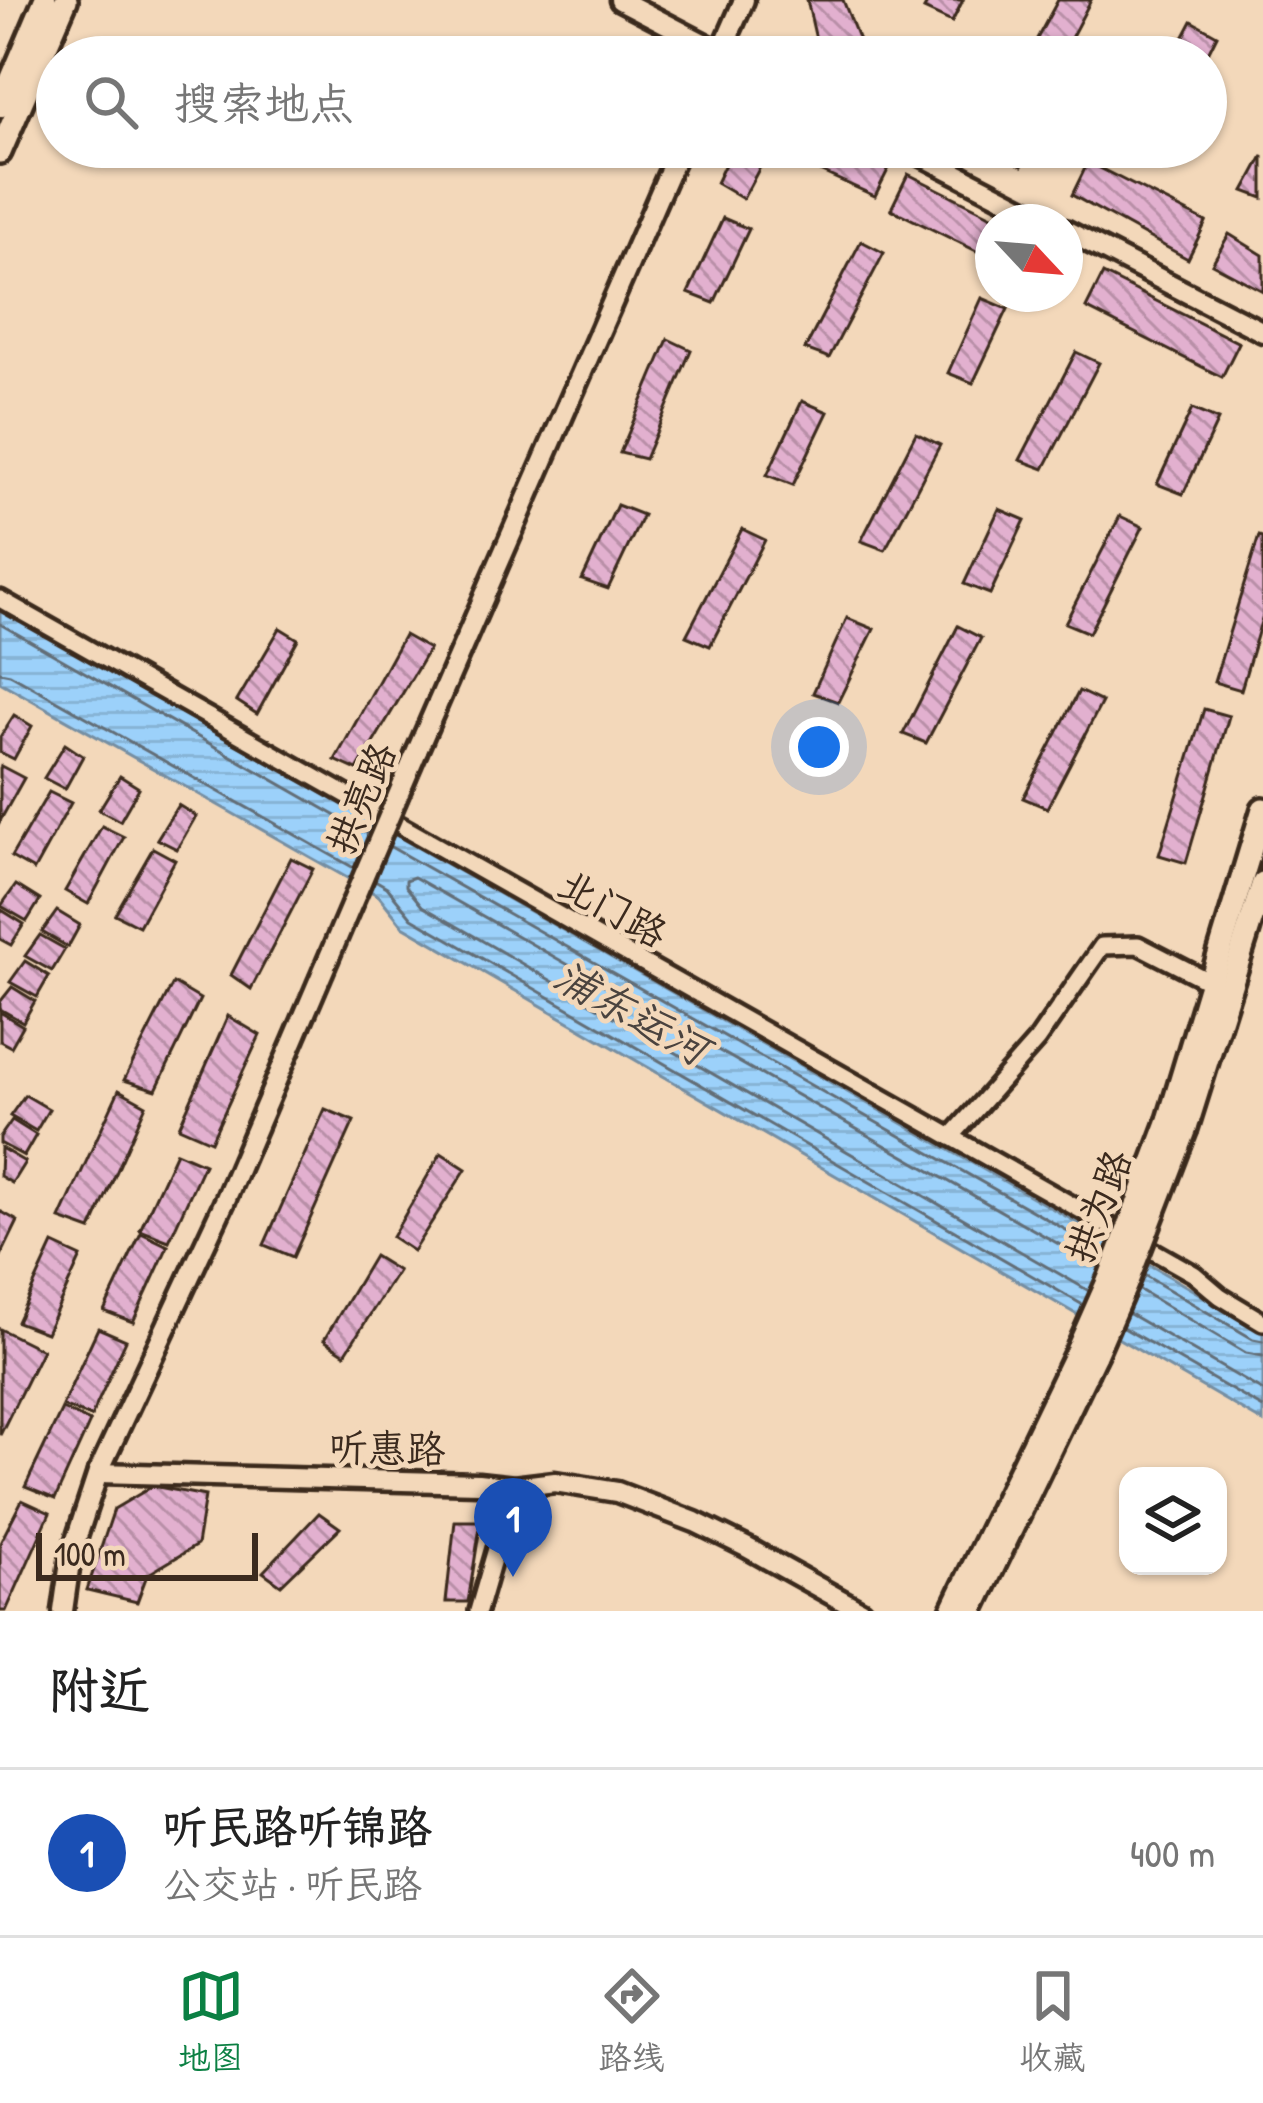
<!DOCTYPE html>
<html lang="zh">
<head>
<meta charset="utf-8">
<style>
  :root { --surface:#fff; --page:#f2f2f2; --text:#222; --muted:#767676; --line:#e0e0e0; --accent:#0b8043 }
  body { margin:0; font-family:"Patrick Hand","LXGW WenKai TC",sans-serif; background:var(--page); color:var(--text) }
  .controls { position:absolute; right:36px; bottom:36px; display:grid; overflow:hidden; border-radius:24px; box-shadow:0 3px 9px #0004 }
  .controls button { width:108px; height:108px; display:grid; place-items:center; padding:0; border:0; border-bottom:3px solid var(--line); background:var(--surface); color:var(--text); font:60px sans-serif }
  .compass { position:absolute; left:975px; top:204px; width:108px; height:108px; border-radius:50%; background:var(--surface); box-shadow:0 3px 9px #0004; rotate:116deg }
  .scale { position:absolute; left:36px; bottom:30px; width:222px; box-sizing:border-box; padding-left:12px; border:6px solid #3b2a1e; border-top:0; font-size:33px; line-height:42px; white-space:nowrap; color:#3b2a1e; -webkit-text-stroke:9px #f3d8ba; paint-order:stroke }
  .you { position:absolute; left:819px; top:747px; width:42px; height:42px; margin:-30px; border:9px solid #fff; border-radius:50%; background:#1a73e8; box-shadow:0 0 0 18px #1a73e833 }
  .badge { display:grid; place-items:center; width:78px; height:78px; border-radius:50%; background:var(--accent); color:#fff; font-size:39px; font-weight:700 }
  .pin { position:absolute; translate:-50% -99px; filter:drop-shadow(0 3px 6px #0008) }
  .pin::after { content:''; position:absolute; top:63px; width:42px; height:36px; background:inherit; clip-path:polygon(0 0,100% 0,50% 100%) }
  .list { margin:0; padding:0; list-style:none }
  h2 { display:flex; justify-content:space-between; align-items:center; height:156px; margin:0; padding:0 48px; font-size:51px }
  h2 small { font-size:39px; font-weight:400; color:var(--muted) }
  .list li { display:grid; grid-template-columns:78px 1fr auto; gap:36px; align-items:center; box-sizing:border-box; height:168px; padding:0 48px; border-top:3px solid var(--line) }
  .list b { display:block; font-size:45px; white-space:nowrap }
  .list p { margin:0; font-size:39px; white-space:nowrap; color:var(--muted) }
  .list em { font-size:39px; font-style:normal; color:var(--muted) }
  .icon { flex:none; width:66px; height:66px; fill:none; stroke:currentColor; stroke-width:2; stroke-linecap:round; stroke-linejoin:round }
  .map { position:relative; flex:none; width:1263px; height:1611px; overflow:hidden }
  .search { position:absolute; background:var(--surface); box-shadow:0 3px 9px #0004; left:36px; right:36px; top:36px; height:132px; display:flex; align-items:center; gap:30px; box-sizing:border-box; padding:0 42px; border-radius:66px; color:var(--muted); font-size:45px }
  .sheet { height:324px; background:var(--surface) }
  nav { display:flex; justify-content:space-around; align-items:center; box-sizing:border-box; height:168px; border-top:3px solid var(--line); background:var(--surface); font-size:33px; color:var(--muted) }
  nav a { display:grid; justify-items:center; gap:6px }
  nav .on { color:var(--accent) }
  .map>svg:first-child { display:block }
  .water { fill:url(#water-rules); stroke:#758ea2; stroke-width:3 }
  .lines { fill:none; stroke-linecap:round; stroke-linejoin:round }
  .shore { stroke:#626d76; stroke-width:3 }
  .building { fill:url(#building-back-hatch); stroke:#3b2a1e; stroke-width:3 }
  .minor-casing { stroke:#3b2a1e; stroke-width:24 }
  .tertiary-casing { stroke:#3b2a1e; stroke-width:27 }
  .secondary-casing { stroke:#3b2a1e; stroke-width:30 }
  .minor { stroke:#f3d8ba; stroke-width:15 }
  .tertiary { stroke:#f3d8ba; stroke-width:18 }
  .secondary { stroke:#f3d8ba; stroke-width:21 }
  .tertiary-bridge-casing { stroke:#3b2a1e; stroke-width:27; stroke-linecap:butt }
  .secondary-bridge-casing { stroke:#3b2a1e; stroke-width:30; stroke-linecap:butt }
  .tertiary-bridge { stroke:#f3d8ba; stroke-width:18 }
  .secondary-bridge { stroke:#f3d8ba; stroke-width:21 }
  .labels { text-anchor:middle; stroke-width:10; stroke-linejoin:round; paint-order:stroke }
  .street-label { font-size:39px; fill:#3b2a1e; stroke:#f3d8ba }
  .water-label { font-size:42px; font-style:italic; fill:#4a433f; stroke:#f3d8ba }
</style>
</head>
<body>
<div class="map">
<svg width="1263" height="1611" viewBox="0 0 1263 1611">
  <defs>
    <pattern id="water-rules" width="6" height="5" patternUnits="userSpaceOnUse" patternTransform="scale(3)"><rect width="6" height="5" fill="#9cd1fa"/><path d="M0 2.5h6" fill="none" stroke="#87b4d6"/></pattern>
    <pattern id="building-back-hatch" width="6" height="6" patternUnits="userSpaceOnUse" patternTransform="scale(3)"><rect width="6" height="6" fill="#e2b0cf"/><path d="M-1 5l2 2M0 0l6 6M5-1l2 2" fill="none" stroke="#b88fa7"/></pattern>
  </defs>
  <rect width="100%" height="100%" fill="#f3d8ba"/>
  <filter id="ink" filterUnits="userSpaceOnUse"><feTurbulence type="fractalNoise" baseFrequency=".00833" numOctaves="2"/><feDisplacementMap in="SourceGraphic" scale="24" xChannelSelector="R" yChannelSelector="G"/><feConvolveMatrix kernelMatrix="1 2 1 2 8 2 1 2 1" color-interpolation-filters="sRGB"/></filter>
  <g filter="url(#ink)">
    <polygon class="water" points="0,610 1076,1222 1263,1331 1263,1422 403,926 379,896 0,682"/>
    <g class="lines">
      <g class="shore">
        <polyline points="0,624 368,834"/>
        <polyline points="0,672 10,674 354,868"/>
        <polyline points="389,846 1105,1252"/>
        <polyline points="375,880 387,887 412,918 1083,1305"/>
        <polyline points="1144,1275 1253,1339 1263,1341"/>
        <polyline points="1138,1289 1246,1353 1263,1356"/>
        <polyline points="1089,1291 422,906 406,886 406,880 414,877 1099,1267"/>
        <polyline points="1128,1313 1263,1391"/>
        <polyline points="1122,1327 1263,1408"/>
      </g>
    </g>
    <g class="building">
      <polygon points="807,0 843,0 862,48 883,57 820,57"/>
      <polygon points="929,0 963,0 952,22 924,9"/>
      <polygon points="1058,0 1091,0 1061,57 1027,57"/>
      <polygon points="1192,21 1217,35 1206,57 1173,57"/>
      <polygon points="733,147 863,147 892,162 875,196 793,159 760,167 743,199 716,183"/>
      <polygon points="984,147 1032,147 1022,166"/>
      <polygon points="1263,156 1263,198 1244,191"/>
      <polygon points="1088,162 1206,222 1188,259 1072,195"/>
      <polygon points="908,174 1004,222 993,222 993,259 891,209"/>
      <polygon points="723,218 749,229 714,303 688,293"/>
      <polygon points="1229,234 1263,255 1263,291 1212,264"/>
      <polygon points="861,241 884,253 829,358 805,349"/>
      <polygon points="1103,274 1239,343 1222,377 1086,308"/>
      <polygon points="982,298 1008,309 973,383 948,373"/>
      <polygon points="668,339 691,350 645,459 620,453"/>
      <polygon points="1076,352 1099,363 1044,469 1020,460"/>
      <polygon points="802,401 828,412 793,485 767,475"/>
      <polygon points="1192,409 1218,420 1183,494 1157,484"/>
      <polygon points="916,433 940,445 885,550 861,541"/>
      <polygon points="617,505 643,515 608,589 582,580"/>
      <polygon points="999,509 1025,520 990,594 964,584"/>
      <polygon points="1120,516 1143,527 1089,633 1065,623"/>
      <polygon points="742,529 765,540 710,646 686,636"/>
      <polygon points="1259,536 1263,537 1263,615 1241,690 1214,682"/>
      <polygon points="847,618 874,629 838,702 813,693"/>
      <polygon points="958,626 981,638 926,743 903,734"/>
      <polygon points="280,628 298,639 257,714 237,701"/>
      <polygon points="404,635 429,649 357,770 335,760"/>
      <polygon points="1079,691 1102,702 1047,808 1023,798"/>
      <polygon points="1204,709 1229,716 1186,863 1159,855"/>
      <polygon points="14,715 32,726 14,759 0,752 0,737"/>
      <polygon points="65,744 83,756 65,789 44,778"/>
      <polygon points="1,766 24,778 0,821 0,769"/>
      <polygon points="120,776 139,788 120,821 99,810"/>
      <polygon points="49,792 71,803 34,870 11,857"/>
      <polygon points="178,805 196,816 177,849 157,839"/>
      <polygon points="102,826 124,837 88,904 65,891"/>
      <polygon points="153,848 175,860 139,926 115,914"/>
      <polygon points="291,858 313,869 251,989 231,975"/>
      <polygon points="16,885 40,900 27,921 1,906"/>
      <polygon points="0,909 24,924 11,945 0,939"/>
      <polygon points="57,911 80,925 68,947 42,932"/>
      <polygon points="40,935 65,949 52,971 25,956"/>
      <polygon points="25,961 49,976 37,997 10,982"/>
      <polygon points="173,983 200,999 156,1090 124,1080"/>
      <polygon points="12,987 35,1001 23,1022 0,1009 0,1002"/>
      <polygon points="0,1012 23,1026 11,1047 0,1041"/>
      <polygon points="228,1016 260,1035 211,1141 179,1127"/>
      <polygon points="119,1090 146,1105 91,1230 60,1219"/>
      <polygon points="25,1095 49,1109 36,1131 10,1116"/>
      <polygon points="325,1109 354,1121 293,1257 264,1245"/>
      <polygon points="12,1120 36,1135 24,1156 0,1143 0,1137"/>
      <polygon points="1,1148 25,1162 12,1183 0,1176"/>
      <polygon points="176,1152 204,1164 169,1241 140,1230"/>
      <polygon points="441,1153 466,1169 413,1251 392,1237"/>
      <polygon points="0,1211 18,1221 0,1258"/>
      <polygon points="141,1233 168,1246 133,1322 104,1311"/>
      <polygon points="53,1244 81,1257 46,1333 17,1322"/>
      <polygon points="374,1256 398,1271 345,1354 324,1340"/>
      <polygon points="98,1328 126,1340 91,1417 62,1406"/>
      <polygon points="0,1329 42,1350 0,1435"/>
      <polygon points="62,1409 90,1422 55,1499 25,1487"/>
      <polygon points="153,1486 205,1496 197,1545 147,1575 137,1602 87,1590 114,1509"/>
      <polygon points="22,1500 50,1513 6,1611 0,1611 0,1543"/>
      <polygon points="319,1513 340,1528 281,1585 263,1572"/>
      <polygon points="455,1521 481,1521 468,1602 446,1602"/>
    </g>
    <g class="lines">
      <g class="minor-casing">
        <g id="minor">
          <polyline points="0,599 1194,1274 1220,1296 1263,1322"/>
          <polyline points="951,1137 1037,1040 1102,946 1138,945 1220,987"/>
          <polyline points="478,1611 514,1487"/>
        </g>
      </g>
      <g class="tertiary-casing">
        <g id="tertiary">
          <polyline points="620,0 730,57"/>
          <polyline points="719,57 744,0"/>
          <polyline points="905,147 1050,222"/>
          <polyline points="1065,230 1263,332"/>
          <polyline points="417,751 680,147"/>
          <polyline points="98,1473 478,1483 514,1487 555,1482 617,1492 695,1522 746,1547 861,1611"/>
          <polyline points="63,1611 71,1555 98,1473 224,1203"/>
        </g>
      </g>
      <g class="secondary-casing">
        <g id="secondary">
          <polyline points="0,106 45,0"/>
          <polyline points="0,152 66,0"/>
          <polyline points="1169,1120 1263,809"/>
          <polyline points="1186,1128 1263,883"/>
          <polyline points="952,1611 1079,1347"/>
          <polyline points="972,1611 1095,1355"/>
        </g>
      </g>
      <use href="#minor" class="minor"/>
      <use href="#tertiary" class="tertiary"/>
      <use href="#secondary" class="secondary"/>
      <g class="tertiary-bridge-casing">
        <polyline id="tertiary-bridge" points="224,1203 417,751"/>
      </g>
      <g class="secondary-bridge-casing">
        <g id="secondary-bridge">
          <polyline points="1079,1347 1110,1277 1169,1120"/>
          <polyline points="1095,1355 1126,1284 1186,1128"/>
        </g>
      </g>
      <use href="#tertiary-bridge" class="tertiary-bridge"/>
      <use href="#secondary-bridge" class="secondary-bridge"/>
    </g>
  </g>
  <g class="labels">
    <g class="street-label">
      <text transform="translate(361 798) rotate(-67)" y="14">拱亮路</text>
      <text transform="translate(613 908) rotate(29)" y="14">北门路</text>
      <text transform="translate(1098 1206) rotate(-69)" y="14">拱为路</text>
      <text transform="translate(387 1448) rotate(1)" y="14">听惠路</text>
    </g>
    <g class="water-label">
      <text transform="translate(632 1012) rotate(29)" y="15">浦东运河</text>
    </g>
  </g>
</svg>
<div class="controls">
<button><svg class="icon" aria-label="layers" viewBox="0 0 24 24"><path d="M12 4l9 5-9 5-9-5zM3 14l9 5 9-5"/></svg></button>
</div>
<svg class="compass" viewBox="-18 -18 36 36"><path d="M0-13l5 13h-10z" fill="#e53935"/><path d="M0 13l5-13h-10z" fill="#767676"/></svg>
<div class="scale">100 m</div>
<div class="you"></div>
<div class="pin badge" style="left:513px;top:1577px;background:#1a4fb4">1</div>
<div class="search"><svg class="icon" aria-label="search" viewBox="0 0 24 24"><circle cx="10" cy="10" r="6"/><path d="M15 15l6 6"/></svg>搜索地点</div>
</div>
<section class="sheet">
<h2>附近<small></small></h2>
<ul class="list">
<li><span class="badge" style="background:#1a4fb4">1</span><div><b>听民路听锦路</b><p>公交站 · 听民路</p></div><em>400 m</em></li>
</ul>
</section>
<nav>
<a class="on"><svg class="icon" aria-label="map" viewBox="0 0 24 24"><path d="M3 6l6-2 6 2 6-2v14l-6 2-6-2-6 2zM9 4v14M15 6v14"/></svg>地图</a>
<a><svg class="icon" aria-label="directions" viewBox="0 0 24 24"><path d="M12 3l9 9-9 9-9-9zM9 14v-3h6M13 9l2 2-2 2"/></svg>路线</a>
<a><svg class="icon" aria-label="saved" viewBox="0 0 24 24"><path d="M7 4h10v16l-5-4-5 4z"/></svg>收藏</a>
</nav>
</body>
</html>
